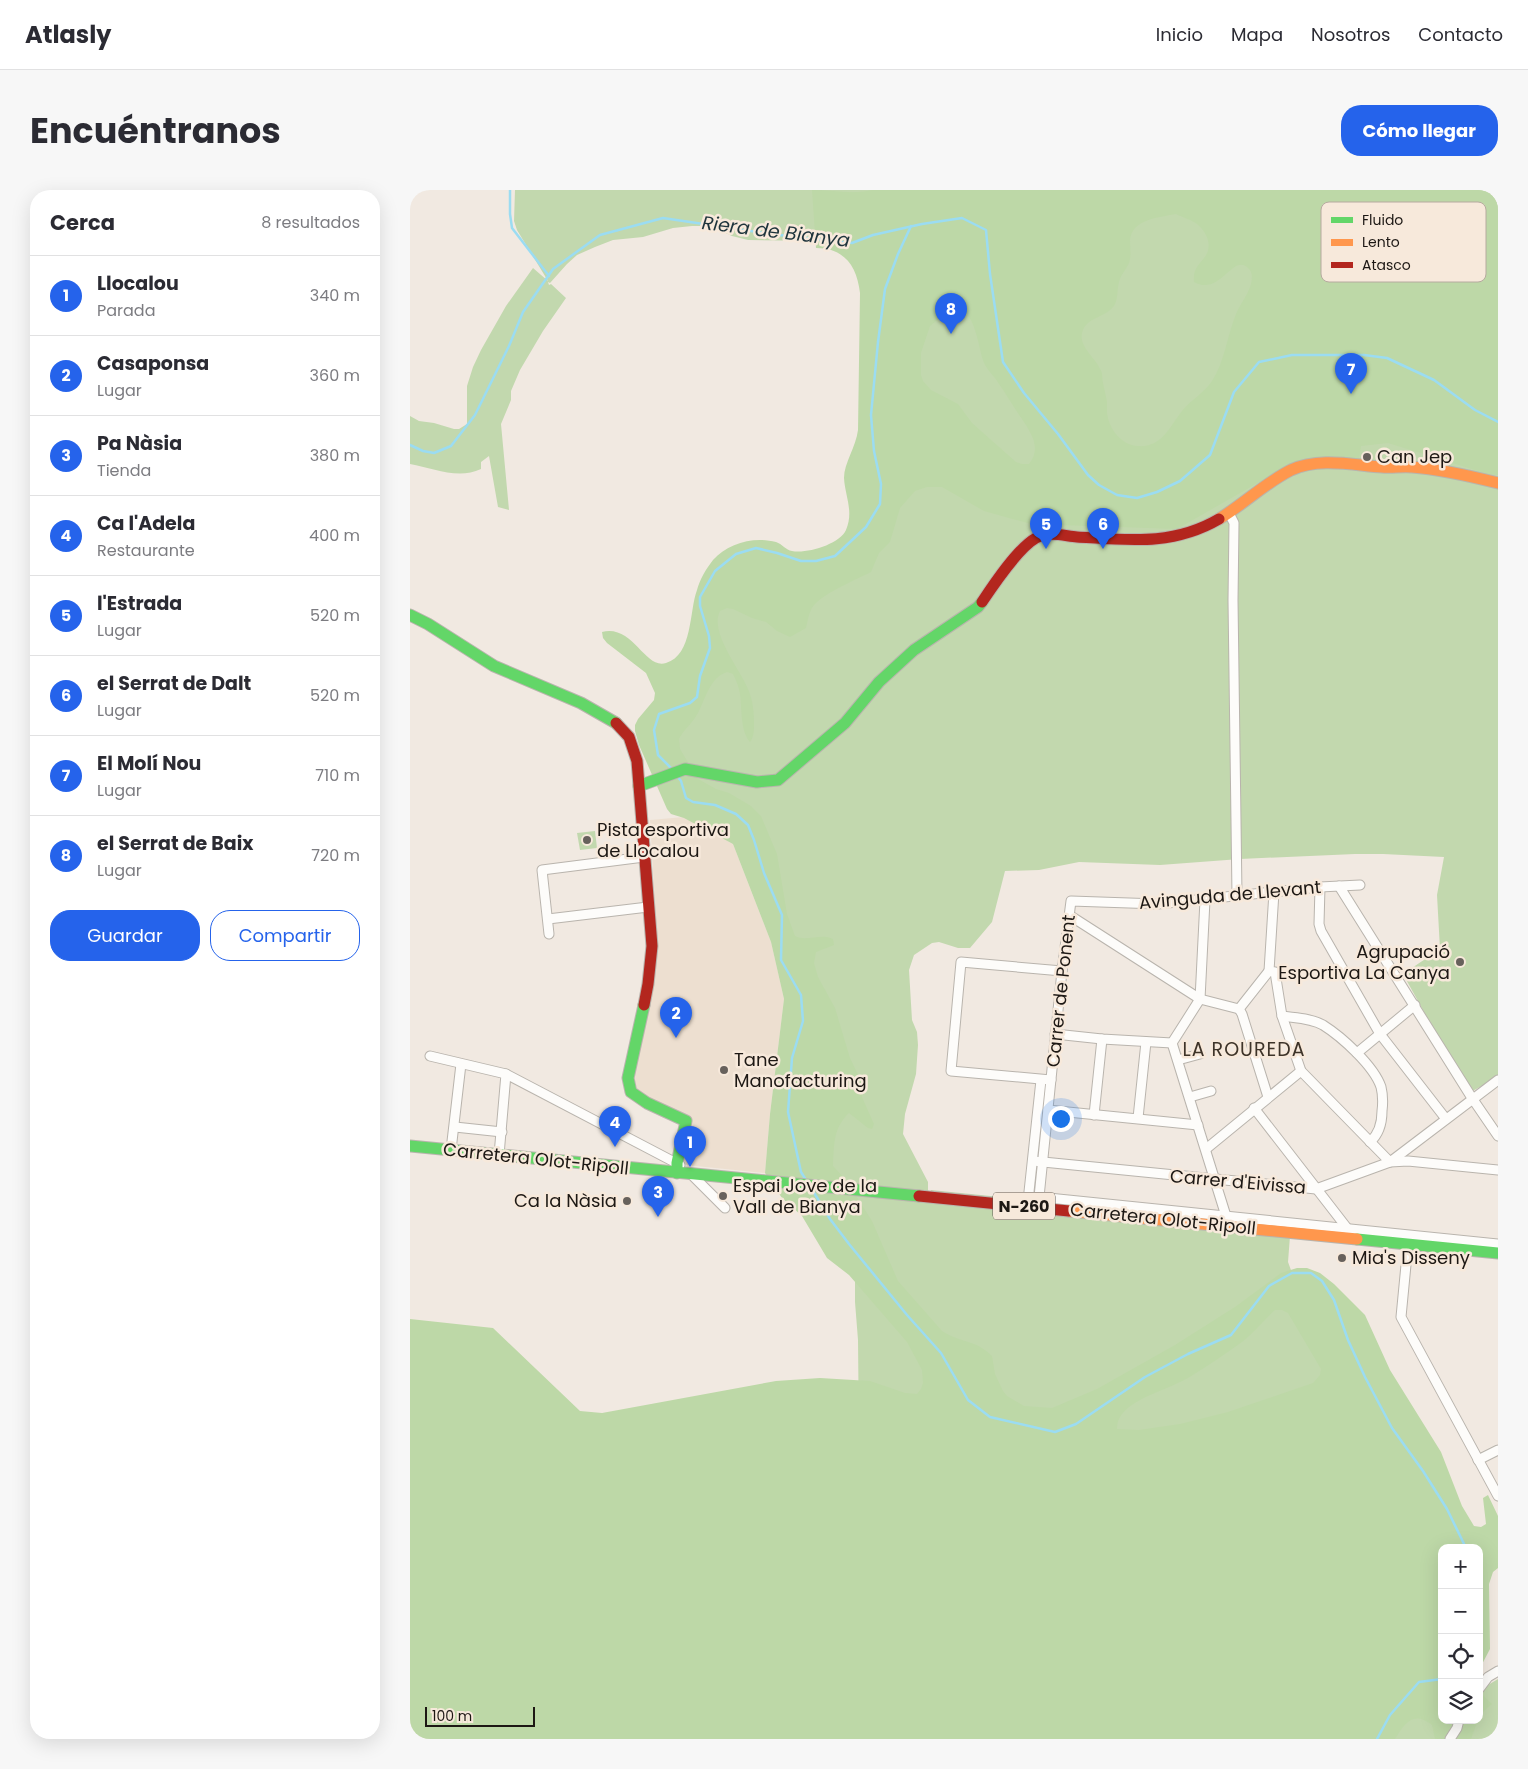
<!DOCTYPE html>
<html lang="es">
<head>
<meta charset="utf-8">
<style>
  :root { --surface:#fff; --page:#f7f7f7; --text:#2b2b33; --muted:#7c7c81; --line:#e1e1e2; --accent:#2563eb }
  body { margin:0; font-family:Poppins,sans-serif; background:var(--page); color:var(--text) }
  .controls { position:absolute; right:15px; bottom:15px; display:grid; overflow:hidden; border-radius:10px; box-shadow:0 5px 20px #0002 }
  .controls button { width:45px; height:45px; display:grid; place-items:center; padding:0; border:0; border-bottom:1px solid var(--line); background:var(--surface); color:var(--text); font:25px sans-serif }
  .scale { position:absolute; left:15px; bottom:12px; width:110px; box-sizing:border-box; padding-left:5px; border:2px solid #1d1814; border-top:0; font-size:14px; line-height:18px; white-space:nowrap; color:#1d1814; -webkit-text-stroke:4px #f7e9db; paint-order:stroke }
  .you { position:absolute; left:650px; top:928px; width:18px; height:18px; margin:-12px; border:4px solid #fff; border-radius:50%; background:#1a73e8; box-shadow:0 0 0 8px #1a73e833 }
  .badge { display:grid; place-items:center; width:32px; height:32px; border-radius:50%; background:var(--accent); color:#fff; font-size:16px; font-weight:700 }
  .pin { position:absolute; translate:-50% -41px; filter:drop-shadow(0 1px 2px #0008) }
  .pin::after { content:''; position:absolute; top:26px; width:18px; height:15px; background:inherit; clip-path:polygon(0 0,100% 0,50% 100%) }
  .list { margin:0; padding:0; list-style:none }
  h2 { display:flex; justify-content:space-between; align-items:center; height:65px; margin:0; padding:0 20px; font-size:21px }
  h2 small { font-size:16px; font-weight:400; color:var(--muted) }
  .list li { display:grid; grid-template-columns:32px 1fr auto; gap:15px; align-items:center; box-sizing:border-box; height:80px; padding:0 20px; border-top:1px solid var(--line) }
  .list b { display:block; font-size:19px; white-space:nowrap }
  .list p { margin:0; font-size:16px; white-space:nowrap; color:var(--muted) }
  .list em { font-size:16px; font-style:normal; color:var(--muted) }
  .actions { display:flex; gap:10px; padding:15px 20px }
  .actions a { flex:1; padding:11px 0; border:1px solid var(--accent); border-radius:20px; text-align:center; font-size:18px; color:var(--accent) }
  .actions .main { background:var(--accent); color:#fff }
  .icon { flex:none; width:28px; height:28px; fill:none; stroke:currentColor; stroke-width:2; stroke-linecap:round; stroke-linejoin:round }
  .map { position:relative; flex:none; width:1088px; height:1549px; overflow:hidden; border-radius:20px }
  header { display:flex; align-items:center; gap:30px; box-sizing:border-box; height:70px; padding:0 25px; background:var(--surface); border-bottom:1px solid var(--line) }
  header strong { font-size:24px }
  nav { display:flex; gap:28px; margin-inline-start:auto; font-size:18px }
  .intro { display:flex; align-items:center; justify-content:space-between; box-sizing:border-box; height:120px; padding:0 30px }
  h1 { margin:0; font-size:35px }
  .button { padding:12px 22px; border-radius:20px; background:var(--accent); color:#fff; font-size:18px; font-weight:700 }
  main { display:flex; gap:30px; padding:0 30px }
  aside { flex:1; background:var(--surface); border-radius:20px; box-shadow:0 5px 20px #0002 }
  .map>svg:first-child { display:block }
  .built { fill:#eddfd0 }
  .green { fill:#c2d8ae }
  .forest { fill:#bdd8a7; fill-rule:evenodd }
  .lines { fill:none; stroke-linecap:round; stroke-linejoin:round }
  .stream { stroke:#9bdcf2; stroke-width:2.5 }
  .street-casing { stroke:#b9b4ad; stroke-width:11 }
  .fast-casing { stroke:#b9b4ad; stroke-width:13 }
  .slow-casing { stroke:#b9b4ad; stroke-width:13 }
  .jam-casing { stroke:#b9b4ad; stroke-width:13 }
  .street { stroke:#fdfcfa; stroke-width:9 }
  .fast { stroke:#63d668; stroke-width:11 }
  .slow { stroke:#ff974d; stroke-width:11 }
  .jam { stroke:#b3261e; stroke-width:11 }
  .poi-dot { fill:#67615c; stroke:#f7e9db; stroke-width:2 }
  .labels { text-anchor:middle; stroke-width:5; stroke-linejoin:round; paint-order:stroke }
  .shield { fill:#f7e9db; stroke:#5e5750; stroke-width:1 }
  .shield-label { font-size:16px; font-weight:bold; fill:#1d1814 }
  .poi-label { font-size:18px; fill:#1d1814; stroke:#f7e9db; text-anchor:start }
  .street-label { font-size:18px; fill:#1d1814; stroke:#f7e9db }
  .water-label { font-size:19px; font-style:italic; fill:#1e343c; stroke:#f7e9db }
  .neighbourhood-label { font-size:19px; letter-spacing:1px; fill:#3e3429; stroke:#f7e9db }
  .key { fill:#f7e9db; stroke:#b6aa9f; stroke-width:1 }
  .key-label { font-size:14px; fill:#1d1814 }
</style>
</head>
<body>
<header>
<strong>Atlasly</strong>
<nav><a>Inicio</a><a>Mapa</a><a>Nosotros</a><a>Contacto</a></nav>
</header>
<div class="intro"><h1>Encuéntranos</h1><a class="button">Cómo llegar</a></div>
<main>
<aside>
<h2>Cerca<small>8 resultados</small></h2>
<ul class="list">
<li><span class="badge">1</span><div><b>Llocalou</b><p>Parada</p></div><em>340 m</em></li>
<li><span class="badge">2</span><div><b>Casaponsa</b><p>Lugar</p></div><em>360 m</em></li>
<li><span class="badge">3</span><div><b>Pa Nàsia</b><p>Tienda</p></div><em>380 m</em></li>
<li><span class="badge">4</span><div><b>Ca l'Adela</b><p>Restaurante</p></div><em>400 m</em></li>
<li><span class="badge">5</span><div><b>l'Estrada</b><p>Lugar</p></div><em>520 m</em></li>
<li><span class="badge">6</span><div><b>el Serrat de Dalt</b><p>Lugar</p></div><em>520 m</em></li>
<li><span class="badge">7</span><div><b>El Molí Nou</b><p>Lugar</p></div><em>710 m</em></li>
<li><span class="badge">8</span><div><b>el Serrat de Baix</b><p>Lugar</p></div><em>720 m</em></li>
</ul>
<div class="actions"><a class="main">Guardar</a><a>Compartir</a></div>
</aside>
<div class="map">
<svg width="1088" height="1549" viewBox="0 0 1088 1549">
  <rect width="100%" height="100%" fill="#f1e9e1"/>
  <polygon class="built" points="274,627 323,654 361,752 374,809 360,924 355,983 276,975 272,969 281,928 235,907 227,899 224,888 248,762 240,630"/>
  <g class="green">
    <path d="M105,0h983v887l-29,16 -66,-119 37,-25 -3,-54 7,-38 -61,-3h-28l-115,5 -80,6 -81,-3 -40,8 -34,1 -13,51 -22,26h-12l-19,-6 -7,1 -18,12 -5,15 3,50 5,12 1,13 -2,29 -11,40 -2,20 25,48v8l2,4 1,-4 282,28 77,18 -2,26 7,19 147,267v172h37v-43l9,8 10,-6v60h-636l-4,-399 -3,-38v-37l-62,-210 -22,-171 -103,-109 34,-161 144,-55 47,-295 -77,-23 -68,-1 -16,-4 -13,-6 -12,-4h-15l-19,2 -30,9 -30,3 -18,7 -18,8 -10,9 -17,19 -2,-1 1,3 2,-1 15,14 -23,33 -23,39 -9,21v9l-10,24 8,86 -11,-3 -9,-51 -8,6v7c-23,11 -48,-1 -71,-5v-48l9,5 15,2 20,6h5l8,-5v-38l6,-19 8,-17 25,-44 27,-38 15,13 -31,-51 -3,-9z"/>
    <polygon points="185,641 187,658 170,660 167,643"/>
  </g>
  <path class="forest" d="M402,0c21,0 40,5 60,0h626v285l-10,-1 -100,-31 -27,3 -2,14 -59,3 -23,9 -100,57 -146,-5 -47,-13 -42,-24h-15l-12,4 -15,17 -10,34 -11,11 -8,19c-14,7 -44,20 -55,31 -7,6 -8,17 -10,25l-16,9 -13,-6 -11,-9 -14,-4 -19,-9 -6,-1 -7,3c-11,21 20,58 28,78 5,11 6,23 6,35 0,6 0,13 -4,18 -10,-11 -8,-35 -10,-48 -1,-7 -4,-14 -7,-20l-6,-2c-17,5 -22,28 -29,41 -5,10 -15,17 -19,26l1,10 18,30 18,10 13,4 22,13 10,10 16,38 10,60 8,22c11,6 26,-3 38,3l1,6 -18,7 -2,11 4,14 17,31 15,50 11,23 1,16 12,27 -2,5 -4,-1 -19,-15c-16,15 -15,32 -16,53l13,14 26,41 26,60 44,50c18,12 33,8 50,25l3,18 8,17 4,5 17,10 28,2 45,-19 78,-44 60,-38 46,-34 16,-5h10l13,5 14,11 31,31 25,55 51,82 21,54 12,20 7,1 5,-3 -3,-26 5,-3 10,21v52l-5,4 -4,12 1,65 -10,19 1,25 11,11 -8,7 -5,7v-170h-37v172h36l-7,19h-36l-3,-14c-19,-14 -26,-3 -37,14h-985v-420l83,9 87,83 22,2 174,-32 44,-3 50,3 35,12 12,1 4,-5 2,-6 -1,-13 -15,-28 -58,-67 -22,-17 -25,-42 -20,-18 -17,-25 5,-59 14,-115 -13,-57 -38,-98 -49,-26 -13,-4 -4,-5 -28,-64 -4,-14v-6l3,-6 16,-19 1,-7 -9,-20 -39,-30 -4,-5 -1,-6c31,-8 43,38 64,31 27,-8 23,-52 31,-73 3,-11 9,-21 16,-30 15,-17 41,-24 63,-18 6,2 10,8 16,9 15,3 48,-7 54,-21 8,-19 -1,-34 -2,-52 0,-15 12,-31 14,-48l2,-137c-3,-26 -15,-45 -44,-45zM766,24c6,3 16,6 21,10 11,9 16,23 7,34 -7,9 -11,12 -10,24 27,15 39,-31 55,-13 4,4 3,10 2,15 -3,11 -11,20 -15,30 -9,22 -11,47 -24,67 -8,12 -21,19 -30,30 -12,15 -20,37 -44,35 -17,-1 -29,-17 -31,-33 0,-4 0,-8 0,-11 -1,-7 -3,-13 -4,-19 -1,-5 0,-10 -3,-14 -5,-12 -21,-22 -18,-36 4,-17 26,-15 33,-29 3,-6 2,-15 4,-22 2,-9 10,-15 11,-23 1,-6 0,-13 0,-19 2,-21 30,-23 46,-26zM548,120c19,2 20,41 27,55 4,7 10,12 14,19 8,11 15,24 23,35 9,14 20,29 7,45h-7l-6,-2 -44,-39 -14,-19 -27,-14 -8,-9 -2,-6v-22l9,-27 17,-14zM865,1120h7l6,3 33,56 -1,6 -7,8 -85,29 -48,12 -41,6 -22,-1c0,-10 4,-15 12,-22 17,-13 40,-18 59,-29 18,-11 37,-24 54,-36 12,-9 22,-22 33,-32z"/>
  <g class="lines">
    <g class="stream">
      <polyline points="100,0 100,24 102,38 139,86"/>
      <polyline points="0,255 13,261 24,263 41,256 65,225 99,156 113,122 143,79 190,45 253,28 360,44 442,53 463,45 512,34 552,28 576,40 580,84 593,172 614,203 648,244 678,285 689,295 707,305 727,308 747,302 770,291 800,265 824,202 849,172 882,165 954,165 977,168 1024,190 1065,220 1088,232"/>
      <polyline points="262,579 248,565 244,540 249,524 280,513 287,507 290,486 300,458 299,446 290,416 290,407 305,381 326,364 346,358 367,363 391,371 406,371 425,366 456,337 470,314 471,294 464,261 461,225 468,152 475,99 488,64 501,36"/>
      <polyline points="267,586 271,591 276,608 283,612 305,615 326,624 338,635 344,650 354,683 372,725 371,770 391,805 393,831 382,868 378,922 391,982 396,990"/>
      <polyline points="403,1001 420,1029 439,1054 497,1125 531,1163 558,1210 580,1227 645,1242 666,1234 735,1187 778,1164 821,1145 859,1096 882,1083 901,1083 912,1091 924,1110 938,1150 955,1187 982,1238 1013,1281 1037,1319 1056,1358"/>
      <polyline points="1069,1396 1071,1424 1069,1430"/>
      <polyline points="967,1549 980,1525 1009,1492 1032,1489"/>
    </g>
    <g class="street-casing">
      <g id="street">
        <polyline points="819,323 824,333 823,410 827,705"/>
        <polyline points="929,696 1062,908 1088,946"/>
        <polyline points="910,697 909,734 911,741 970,844 1036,929"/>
        <polyline points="864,702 859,781 865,782 872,826 891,881 980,972 1088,890"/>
        <polyline points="659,725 790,809 829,819 859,781"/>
        <polyline points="138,729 238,717"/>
        <polyline points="139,744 132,680 234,667"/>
        <polyline points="829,819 832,824 858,907"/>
        <path d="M872,826c13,2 29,2 41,9 19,12 51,41 58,62 2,8 2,16 1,24 0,12 -3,23 -12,31"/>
        <polyline points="645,844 692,849 762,853 790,809 795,710"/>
        <polyline points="762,853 816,1026"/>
        <polyline points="947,863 1005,815"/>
        <polyline points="20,866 96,884 270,975"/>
        <polyline points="768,870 790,864"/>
        <polyline points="641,890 541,881 551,772 652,781"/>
        <polyline points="780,907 801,901"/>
        <polyline points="844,918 937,1038"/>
        <polyline points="638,920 788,935"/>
        <polyline points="684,925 692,849"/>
        <polyline points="728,928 736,852"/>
        <polyline points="45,937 92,942"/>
        <polyline points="796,959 891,881"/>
        <polyline points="41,960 51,874"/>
        <polyline points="89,965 96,884"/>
        <polyline points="623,971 906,999 980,972 998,971 1088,980"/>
        <polyline points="282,985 315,1018"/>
        <polyline points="619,1006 1088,1054"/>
        <polyline points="629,1007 652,781 661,711 748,714 910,697 950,695"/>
        <polyline points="618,1011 631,890"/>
        <polyline points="998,1054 991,1127 1088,1306"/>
        <polyline points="1068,1270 1088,1260"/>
        <polyline points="1069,1499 1078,1487 1088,1481"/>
        <polyline points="1040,1549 1047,1538 1049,1530"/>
      </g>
    </g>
    <g class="fast-casing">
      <g id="fast">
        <polyline points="0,425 18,434 84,476 171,513 206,533"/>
        <polyline points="229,596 275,579 347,592 368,590 435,533 469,492 504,460 568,417 572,412"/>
        <polyline points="234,815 218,888 221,902 237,913 276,931 267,973 267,983"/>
        <polyline points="0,956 509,1006"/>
        <polyline points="947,1049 1088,1063"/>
      </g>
    </g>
    <g class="slow-casing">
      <g id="slow">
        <path d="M809,329c25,-15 46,-36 72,-49 28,-13 62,-5 91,-3 10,1 20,-1 30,0 29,2 58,9 86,16"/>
        <polyline points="659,1021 947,1049"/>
      </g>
    </g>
    <g class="jam-casing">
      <g id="jam">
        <path d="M572,412c12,-18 36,-54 54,-64 13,-7 28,-2 41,-1 51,3 96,9 142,-18"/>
        <polyline points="206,533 219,547 227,571 242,756 238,794 234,815"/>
        <polyline points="509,1006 659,1021"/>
      </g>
    </g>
    <use href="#street" class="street"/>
    <use href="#fast" class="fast"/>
    <use href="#slow" class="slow"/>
    <use href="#jam" class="jam"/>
  </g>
  <g class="poi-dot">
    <circle cx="957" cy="267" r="5"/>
    <circle cx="177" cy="650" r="5"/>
    <circle cx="1050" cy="772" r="5"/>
    <circle cx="314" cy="880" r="5"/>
    <circle cx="313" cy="1006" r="5"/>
    <circle cx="217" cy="1011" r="5"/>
    <circle cx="932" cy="1068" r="5"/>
  </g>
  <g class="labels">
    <rect class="shield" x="583" y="1002.5" width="62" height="27" rx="4"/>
    <g class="shield-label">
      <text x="614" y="1022">N-260</text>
    </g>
    <g class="poi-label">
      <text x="967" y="273">Can Jep</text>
      <text x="187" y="646">Pista esportiva<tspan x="187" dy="21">de Llocalou</tspan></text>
      <text x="1040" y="768" text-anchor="end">Agrupació<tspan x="1040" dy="21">Esportiva La Canya</tspan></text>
      <text x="324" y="876">Tane<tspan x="324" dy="21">Manofacturing</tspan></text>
      <text x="323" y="1002">Espai Jove de la<tspan x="323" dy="21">Vall de Bianya</tspan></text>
      <text x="207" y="1017" text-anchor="end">Ca la Nàsia</text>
      <text x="942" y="1074">Mia's Disseny</text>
    </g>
    <g class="street-label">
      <text transform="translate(820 705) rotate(-5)" y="6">Avinguda de Llevant</text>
      <text transform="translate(651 801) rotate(-84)" y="6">Carrer de Ponent</text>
      <text transform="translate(126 969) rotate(6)" y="6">Carretera Olot-Ripoll</text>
      <text transform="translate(828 992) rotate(5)" y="6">Carrer d'Eivissa</text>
      <text transform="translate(753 1029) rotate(6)" y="6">Carretera Olot-Ripoll</text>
    </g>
    <g class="water-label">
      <text transform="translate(366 41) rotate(7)" y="7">Riera de Bianya</text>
    </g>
    <g class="neighbourhood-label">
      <text x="834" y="866">LA ROUREDA</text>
    </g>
  </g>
  <rect x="911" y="12" width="165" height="80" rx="8" class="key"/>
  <rect x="921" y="27" width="22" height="6" fill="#63d668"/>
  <rect x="921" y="49" width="22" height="7" fill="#ff974d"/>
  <rect x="921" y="72" width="22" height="6" fill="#b3261e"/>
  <g class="key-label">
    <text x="952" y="35">Fluido</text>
    <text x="952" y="57">Lento</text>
    <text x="952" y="80">Atasco</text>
  </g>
</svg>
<div class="controls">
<button>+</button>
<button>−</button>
<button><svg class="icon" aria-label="locate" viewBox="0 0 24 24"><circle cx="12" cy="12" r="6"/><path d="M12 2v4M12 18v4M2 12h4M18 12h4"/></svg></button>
<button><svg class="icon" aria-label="layers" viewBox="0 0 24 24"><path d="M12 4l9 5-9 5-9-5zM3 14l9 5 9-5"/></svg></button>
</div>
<div class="scale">100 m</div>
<div class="you"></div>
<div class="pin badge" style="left:280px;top:977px">1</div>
<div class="pin badge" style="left:266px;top:848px">2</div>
<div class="pin badge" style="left:248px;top:1027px">3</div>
<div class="pin badge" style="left:205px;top:957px">4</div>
<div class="pin badge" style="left:636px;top:359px">5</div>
<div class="pin badge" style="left:693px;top:359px">6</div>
<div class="pin badge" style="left:941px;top:204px">7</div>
<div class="pin badge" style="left:541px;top:144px">8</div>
</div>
</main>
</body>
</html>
